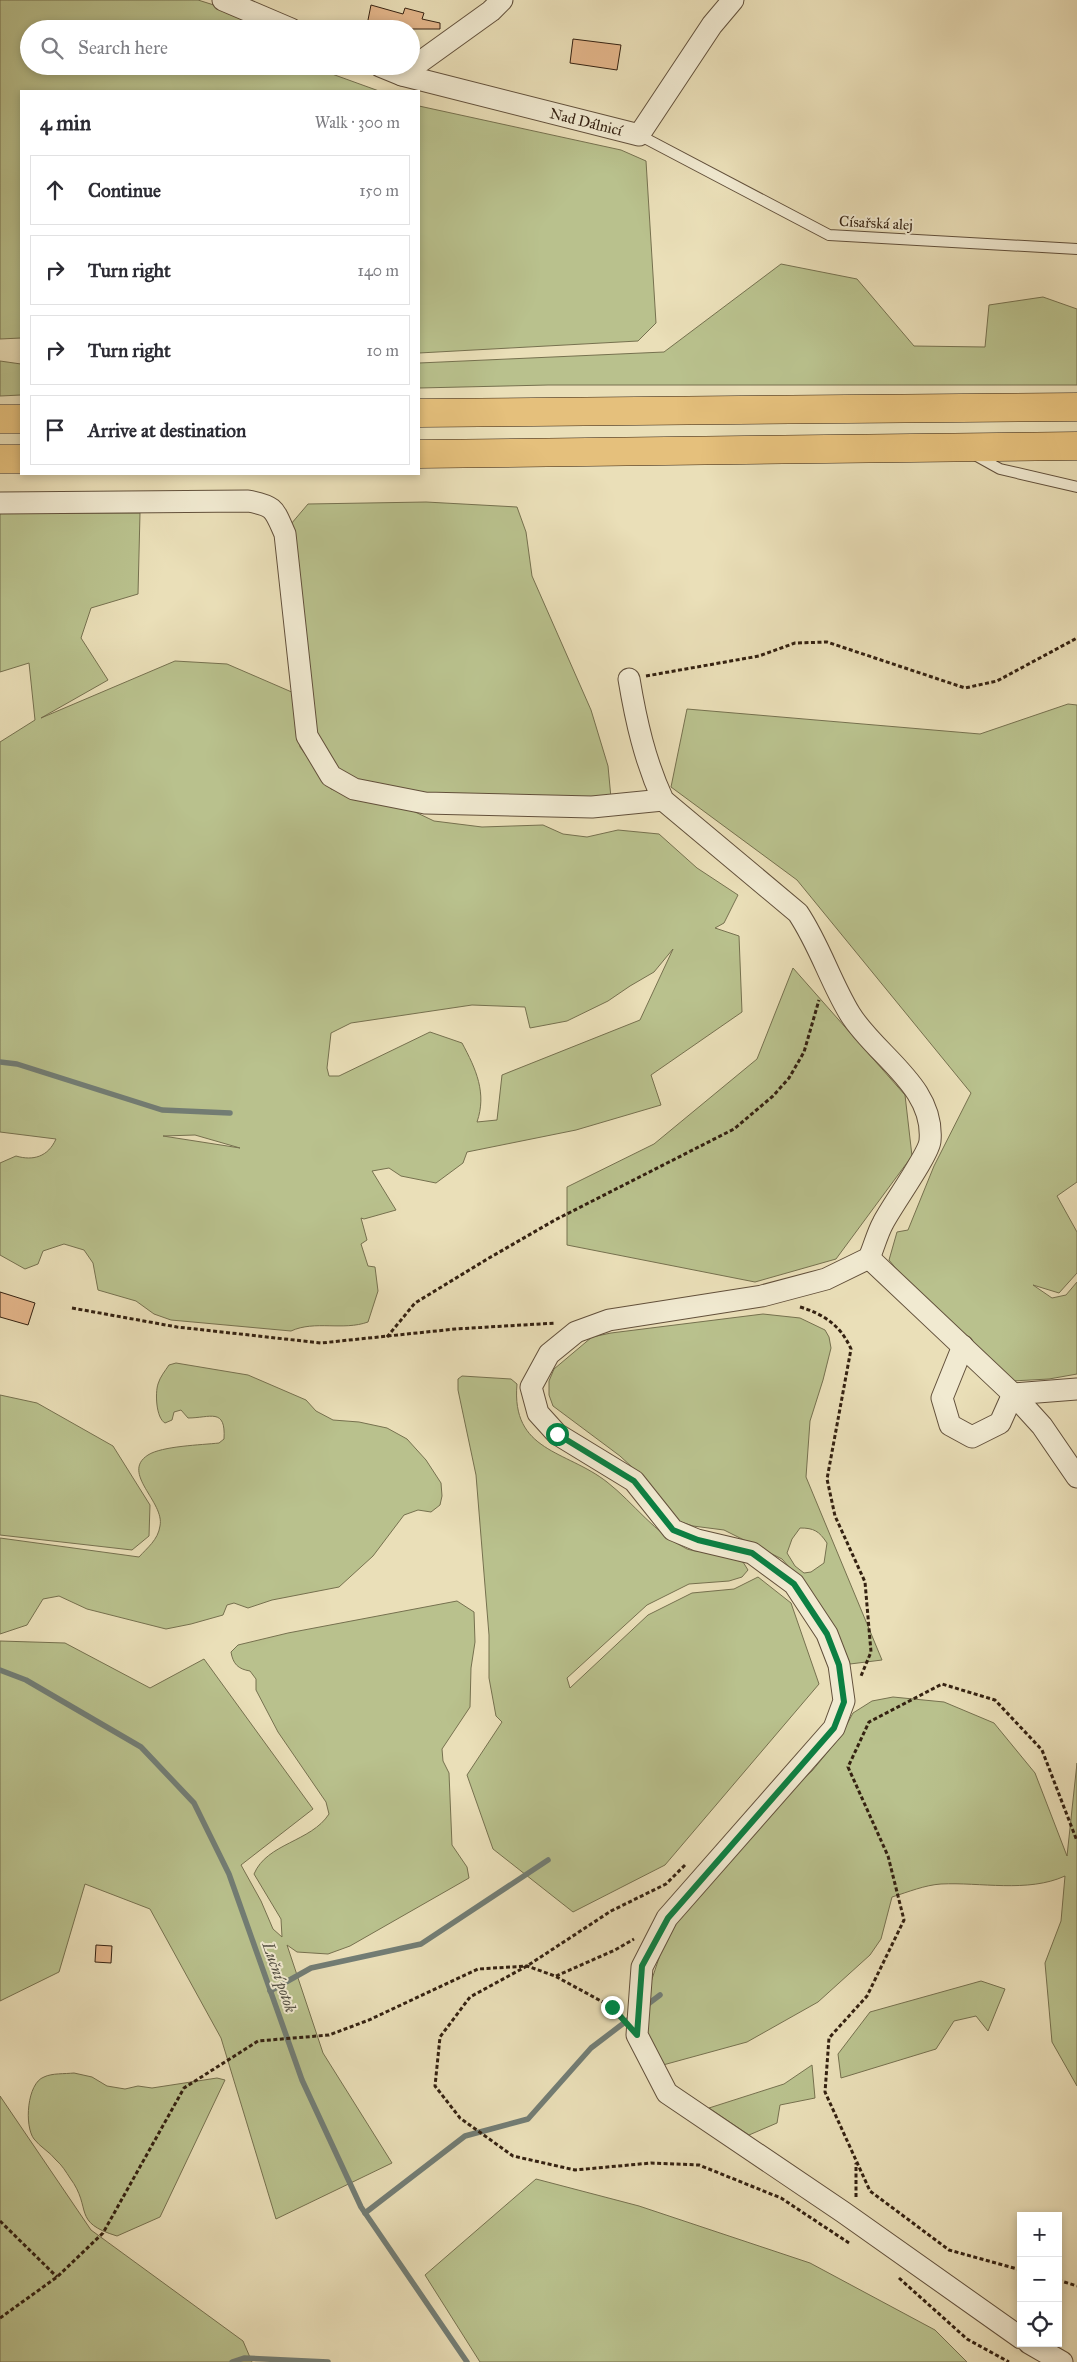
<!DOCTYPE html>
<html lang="en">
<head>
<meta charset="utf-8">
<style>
  :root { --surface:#fff; --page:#f2f2f3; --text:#2b2b33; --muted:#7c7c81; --line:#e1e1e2 }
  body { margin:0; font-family:"IM FELL Great Primer",serif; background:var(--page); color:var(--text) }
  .controls { position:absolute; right:15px; bottom:15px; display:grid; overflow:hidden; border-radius:0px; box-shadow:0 2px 8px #0003 }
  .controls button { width:45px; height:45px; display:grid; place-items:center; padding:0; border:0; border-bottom:1px solid var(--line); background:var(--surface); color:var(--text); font:25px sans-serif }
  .stop { position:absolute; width:15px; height:15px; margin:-11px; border:4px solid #0b8043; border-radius:50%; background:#fff }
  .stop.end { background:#0b8043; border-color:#fff; box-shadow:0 1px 5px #0008 }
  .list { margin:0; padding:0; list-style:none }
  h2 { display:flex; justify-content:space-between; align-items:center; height:65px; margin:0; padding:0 20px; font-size:21px }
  h2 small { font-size:16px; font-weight:400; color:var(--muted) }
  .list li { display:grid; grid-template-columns:32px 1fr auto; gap:15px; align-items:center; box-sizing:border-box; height:70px; margin:0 10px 10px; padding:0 10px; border:1px solid var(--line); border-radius:0px }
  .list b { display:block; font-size:19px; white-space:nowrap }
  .list em { font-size:16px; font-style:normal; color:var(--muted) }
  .icon { flex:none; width:28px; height:28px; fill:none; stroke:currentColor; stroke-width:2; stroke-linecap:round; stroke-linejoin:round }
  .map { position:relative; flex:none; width:1077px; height:2362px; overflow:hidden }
  .search { position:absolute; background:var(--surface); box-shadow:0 2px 8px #0003; left:20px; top:20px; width:400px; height:55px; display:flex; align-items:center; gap:12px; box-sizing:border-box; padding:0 18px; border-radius:28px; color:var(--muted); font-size:19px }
  .panel { position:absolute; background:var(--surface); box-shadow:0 2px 8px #0003; left:20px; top:90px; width:400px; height:385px; border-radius:0px }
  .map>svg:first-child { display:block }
  .green { fill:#b9c18d; stroke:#76714f; fill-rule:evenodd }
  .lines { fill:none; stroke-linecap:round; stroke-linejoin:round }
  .stream { stroke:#727d75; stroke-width:5.5 }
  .building { fill:#e4b68b; stroke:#342111 }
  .lane-casing { stroke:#62503b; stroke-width:12 }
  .street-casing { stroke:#62503b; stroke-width:23 }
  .highway-casing { stroke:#342111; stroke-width:29 }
  .path { stroke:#342111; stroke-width:3; stroke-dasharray:4 2.5; stroke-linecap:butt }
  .lane { stroke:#f1ead1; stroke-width:10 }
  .street { stroke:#f1ead1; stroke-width:21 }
  .highway { stroke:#e5c07c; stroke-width:28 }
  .route { stroke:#0b8043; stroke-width:6 }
  .labels { text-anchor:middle; stroke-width:4; stroke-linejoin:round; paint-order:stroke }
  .street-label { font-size:15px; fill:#342111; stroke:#f1ead1 }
  .water-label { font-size:16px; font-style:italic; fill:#534f43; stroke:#f1ead1 }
</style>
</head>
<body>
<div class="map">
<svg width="1077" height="2362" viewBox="0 0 1077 2362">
  <rect width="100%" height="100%" fill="#eadfb8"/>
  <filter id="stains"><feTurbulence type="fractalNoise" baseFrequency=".004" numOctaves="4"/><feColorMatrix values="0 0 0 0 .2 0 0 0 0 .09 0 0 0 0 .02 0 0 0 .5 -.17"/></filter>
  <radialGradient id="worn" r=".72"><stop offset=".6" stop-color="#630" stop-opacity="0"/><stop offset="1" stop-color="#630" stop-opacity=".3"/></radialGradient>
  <g class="green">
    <polygon points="0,0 198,0 236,12 264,29 29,29 29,66 318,66 332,74 379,91 21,91 21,338 0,339"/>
    <polygon points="419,106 621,150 646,161 656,323 638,341 419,353"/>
    <polygon points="781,264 857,279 914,346 985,347 989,305 1043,297 1077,309 1077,385 548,385 419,388 419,363 664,352"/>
    <polygon points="0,361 21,364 21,395 0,396"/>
    <polygon points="426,502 517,507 526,532 532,576 591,710 608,766 611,798 437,795 377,788 339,772 323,750 313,724 291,524 308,504"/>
    <path d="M0,513h140l-2,81 -47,14 -10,30 27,42 -67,38 134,-57 52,3 67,29 6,54 31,42 34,11 46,10 23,11 48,6 61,-2 20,9 24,3 31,-7 41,4 38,34 41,27 -14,28 -9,5 24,8 3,76 -91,63 10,30 -85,25 -109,22 -4,11 -27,20 -35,-7 -12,-8 -17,3 24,39 -32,9 -3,-1 6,22 -6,4 7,22 7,1 3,24 -10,31c-25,9 -53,-2 -77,9l-120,-11 -17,-6 -18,-13 -38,-11 -5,-27 -9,-13 -20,-6 -21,7 -5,13 -13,5 -25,-14v-92l16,-7c17,5 32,1 40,-17l-56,-7v-390l35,-22 -6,-57 -29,9zM673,949l-33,71 -138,55 -5,45 -20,2c10,-29 -1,-53 -15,-79l-32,-11 -91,44h-10l-2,-8 4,-35 20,-10 121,-18 53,2 5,21 37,-7 41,-20 22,-15 24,-14zM195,1135l45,13 -77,-12z"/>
    <polygon points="1068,704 1077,705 1077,1182 1057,1196 1077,1232 1077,1273 1059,1293 1033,1285 1052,1298 1066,1295 1077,1282 1077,1374 1049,1379 1012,1381 907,1282 889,1260 897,1232 908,1230 934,1166 971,1093 797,880 671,787 687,709 980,734"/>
    <polygon points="793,968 905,1095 912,1156 836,1259 755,1282 567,1245 567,1187 654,1144 757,1059"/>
    <path d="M763,1314l37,4 25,12 4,7 2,11 -8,32 -13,41 -4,56 76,183 -32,4 -25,-48 -21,-32 -22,-25 -58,-29 -31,-4 -15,-5 -32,-41 -26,-24 -67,-50 -4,-11v-14l5,-12 38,-32 19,-4zM800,1528c14,0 19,3 27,15l-3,20 -13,9 -7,1 -9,-7 -8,-13 5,-14z"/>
    <path d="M176,1363l72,12 58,25 10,11 17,9 26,2 28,6 20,11 19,21 15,23 1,13 -2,9 -9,7 -13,-2 -14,5 -31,41 -34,31 -67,13 -24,8 -14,-5 -7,2 -4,10 -32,9 -25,5 -79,-20 -28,-13 -16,3 -16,26 -27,9v-96l139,19c8,-9 19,-17 21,-31 5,-24 -40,-53 -12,-71 14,-9 53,-10 71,-12l5,-4c2,-32 -14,-21 -36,-21l-7,-8 -7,2 -2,8 -7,3c-9,-5 -10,-30 -7,-39 2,-7 7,-13 11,-19z"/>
    <path d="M462,1376l49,3 6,5c-6,68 49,66 90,98 27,21 48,52 80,67 7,3 18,2 26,4 10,3 20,6 30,9l5,8 -6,7 -13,4 -40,3 -42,21 -80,73 3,10 78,-73 44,-22 42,-4 24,-12 33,26 28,81 -154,181 -92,47 -80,-63 -26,-74 35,-53 -6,-6 -7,-38v-43l-13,-160 -18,-85v-11z"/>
    <polygon points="0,1395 37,1403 113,1446 150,1505 149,1536 132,1550 0,1535"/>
    <path d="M457,1601l17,11 1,30 -4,26 -1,39 -28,42 1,12 6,12 3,72 15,22 2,11 -119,68 -22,8 -31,-2 -10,-7 36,108 69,110 -116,56 -55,-181 -71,-129 -65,-25 -26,88 -59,29v-360l65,2 85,45 54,-29 109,150 -72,56 20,36 12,28 9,8 -1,-18 -27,-45c13,-31 57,-32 75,-60l-3,-12 -48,-70 -22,-42v-11l-6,-8c-12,-2 -17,-7 -19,-19l7,-7 50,-12z"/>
    <path d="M893,1697l51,5 50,21 41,50 32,83 10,-93v323l-25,-44 -7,-79 16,-42 4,-45c-37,17 -85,6 -124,8 -16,1 -33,8 -49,13l-11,42 -11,16 -52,47 -71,40 -84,23 -16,-26 3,-54 17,-51 114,-135 31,-28 28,-34 13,-24 19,-12z"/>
    <polygon points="981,1981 1005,1989 988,2031 976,2016 954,2021 936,2049 841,2078 838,2054 870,2012"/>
    <polygon points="812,2065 815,2098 780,2105 777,2123 749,2135 709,2108 784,2084"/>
    <path d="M74,2073l18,4 15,9 18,3 13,-3 14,2 65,-10 8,2 -65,137 -43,19c-46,-14 -24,-27 -47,-58 -4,-6 -8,-13 -14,-18 -6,-8 -16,-13 -22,-21 -10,-13 -7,-56 10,-62 8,-4 21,-3 30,-4z"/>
    <polygon points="0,2096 91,2230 243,2341 252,2362 0,2362"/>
    <polygon points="536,2179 639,2206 810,2263 935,2330 967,2362 480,2362 425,2275"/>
  </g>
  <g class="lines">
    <g class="stream">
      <polyline points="0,1062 17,1064 162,1110 230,1113"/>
      <polyline points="0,1670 26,1680 141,1747 194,1803 229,1874 302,2080 361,2207 467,2362"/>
      <polyline points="270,1991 311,1968 421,1944 548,1860"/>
      <polyline points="644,2007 660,1995"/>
      <polyline points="365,2213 465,2136 528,2119 591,2048 633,2016"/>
      <polyline points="232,2362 244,2358 328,2362"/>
    </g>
  </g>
  <g class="building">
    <polygon points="371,5 403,14 405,8 424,13 422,19 440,23 440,29 382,29 367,25"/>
    <polygon points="573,39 621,45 617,70 570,63"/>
    <polygon points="0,1292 35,1303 28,1325 0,1317"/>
    <polygon points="96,1945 112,1946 111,1963 95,1962"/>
  </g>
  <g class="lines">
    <g class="lane-casing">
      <g id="lane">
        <polyline points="639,135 829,235 1077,249"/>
        <polyline points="973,454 1000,469 1077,487"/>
      </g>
    </g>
    <g class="street-casing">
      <g id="street">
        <polyline points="223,0 291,29"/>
        <polyline points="380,66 402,75 639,135 712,25 733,0"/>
        <polyline points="402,75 491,11 502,0"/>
        <path d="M0,503l248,-2c27,5 26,8 37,33l22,202 24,40 23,13 71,14 167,4 71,-7"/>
        <path d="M629,679c7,42 16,82 34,121l135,113c22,33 32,68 52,101 26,42 85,72 80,127 -1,13 -39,66 -47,82 -6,11 -9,24 -14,35l-43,21 -64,17 -153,24 -33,12 -27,22 -18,33 7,26 19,21 77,47 39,49 24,10 55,13 42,31 33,50 12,31 5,36 -10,27 -167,190 -25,49 -5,68 30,58 176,119 178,126"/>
        <polyline points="869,1258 1013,1394 1042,1426 1077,1477"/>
        <polyline points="963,1346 942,1398 950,1425 972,1437 1000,1423 1013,1394"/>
        <polyline points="1013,1394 1077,1389"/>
        <polyline points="1029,2343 1062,2362"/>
      </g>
    </g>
    <g class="highway-casing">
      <g id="highway">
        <polyline points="419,413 1077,407"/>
        <polyline points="0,419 21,419"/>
        <polyline points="419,454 1077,446"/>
        <polyline points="0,459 21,459"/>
      </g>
    </g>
    <g class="path">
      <polyline points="646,676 759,656 795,643 827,642 965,688 997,681 1077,638"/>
      <path d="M800,1307c24,7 41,19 51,42l-24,130 8,37 30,66 6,70 -10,24"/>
      <polyline points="72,1308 177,1327 321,1343 455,1329 556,1323"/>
      <polyline points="387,1337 415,1303 489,1258 555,1220 734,1129 773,1096 789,1078 804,1052 819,1000"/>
      <polyline points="685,1865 666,1884 611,1911 527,1966 470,1997 440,2037 435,2086 460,2118 513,2156 575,2170 651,2163 699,2165 781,2198 849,2243"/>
      <polyline points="556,1976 615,1950 634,1939"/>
      <polyline points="856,2197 856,2163"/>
      <polyline points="0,2221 57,2277"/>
      <polyline points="1021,2270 949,2250 870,2191 825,2092 829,2038 867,1996 904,1920 888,1856 848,1767 869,1722 942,1684 995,1700 1042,1750 1077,1841"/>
      <polyline points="899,2278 967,2339 1009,2362"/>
      <polyline points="1058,2280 1077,2286"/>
      <polyline points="0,2318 57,2277 103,2233 184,2088 258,2041 329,2035 369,2020 478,1969 527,1966 555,1976 612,2007 619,2015"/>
    </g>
    <use href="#lane" class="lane"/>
    <use href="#street" class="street"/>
    <use href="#highway" class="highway"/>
  </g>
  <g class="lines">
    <polyline class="route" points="557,1434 634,1481 673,1530 698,1540 752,1553 794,1584 827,1634 839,1665 844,1702 834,1728 668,1918 642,1966 637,2035 612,2007"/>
  </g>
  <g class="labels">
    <g class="street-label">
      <text transform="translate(586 122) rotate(14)" y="5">Nad Dálnicí</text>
      <text transform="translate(876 223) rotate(3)" y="5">Císařská alej</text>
    </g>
    <g class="water-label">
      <text transform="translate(280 1977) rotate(71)" y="6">Luční potok</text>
    </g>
  </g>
  <rect width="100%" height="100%" filter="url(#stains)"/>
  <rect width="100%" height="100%" fill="url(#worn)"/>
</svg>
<div class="controls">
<button>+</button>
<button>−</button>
<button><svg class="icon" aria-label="locate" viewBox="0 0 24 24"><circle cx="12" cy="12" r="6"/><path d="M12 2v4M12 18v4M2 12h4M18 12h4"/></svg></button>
</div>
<div class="stop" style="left:557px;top:1434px"></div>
<div class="stop end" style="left:612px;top:2007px"></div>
<div class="search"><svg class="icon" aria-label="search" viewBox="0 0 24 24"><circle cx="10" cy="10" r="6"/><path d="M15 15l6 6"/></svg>Search here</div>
<section class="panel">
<h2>4 min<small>Walk · 300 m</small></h2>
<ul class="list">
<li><svg class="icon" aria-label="ahead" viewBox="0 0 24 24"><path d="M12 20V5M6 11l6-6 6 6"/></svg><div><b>Continue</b></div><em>150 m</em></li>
<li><svg class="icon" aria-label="right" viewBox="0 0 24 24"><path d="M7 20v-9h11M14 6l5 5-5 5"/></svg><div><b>Turn right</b></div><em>140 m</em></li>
<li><svg class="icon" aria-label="right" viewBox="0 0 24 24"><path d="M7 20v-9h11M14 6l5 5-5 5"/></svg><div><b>Turn right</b></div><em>10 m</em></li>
<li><svg class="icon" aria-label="arrive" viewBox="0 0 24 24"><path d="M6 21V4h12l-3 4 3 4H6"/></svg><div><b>Arrive at destination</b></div></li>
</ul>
</section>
</div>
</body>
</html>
